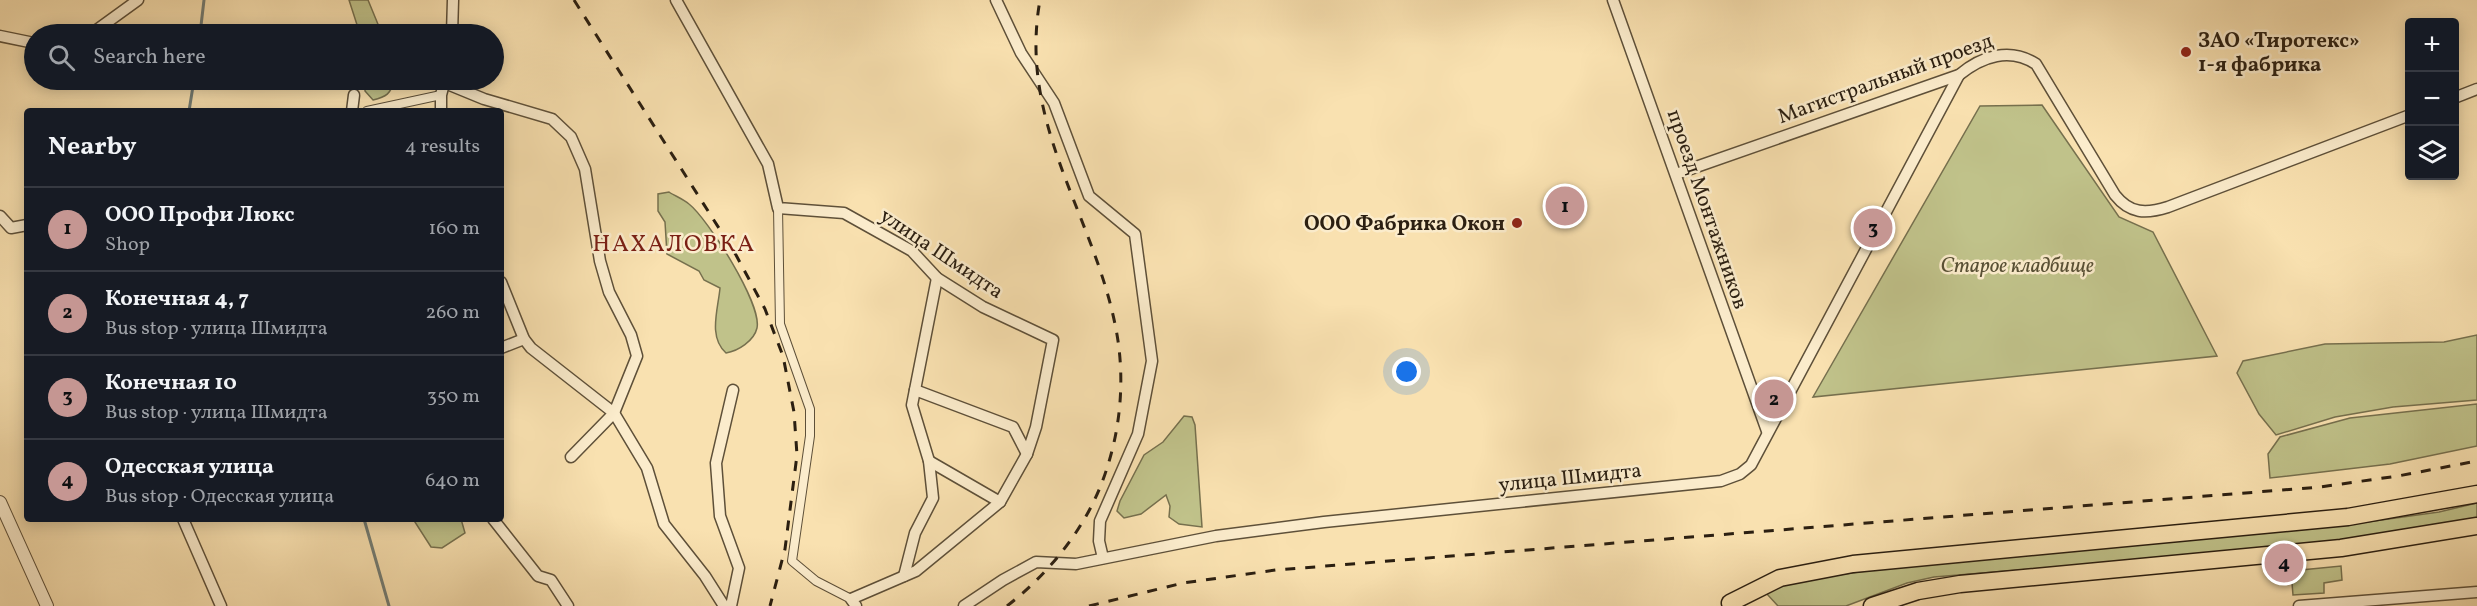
<!DOCTYPE html>
<html lang="en">
<head>
<meta charset="utf-8">
<style>
  :root { --surface:#171b24; --page:#242831; --text:#f1f3f6; --muted:#9ea1a6; --line:#363941; --accent:#c59692 }
  body { margin:0; font-family:Vollkorn,serif; background:var(--page); color:var(--text) }
  .controls { position:absolute; right:18px; top:18px; display:grid; overflow:hidden; border-radius:6px; box-shadow:0 3px 15px #0003 }
  .controls button { width:54px; height:54px; display:grid; place-items:center; padding:0; border:0; border-bottom:2px solid var(--line); background:var(--surface); color:var(--text); font:30px sans-serif }
  .you { position:absolute; left:1407px; top:372px; width:21px; height:21px; margin:-15px; border:4px solid #fff; border-radius:50%; background:#1a73e8; box-shadow:0 0 0 9px #1a73e833 }
  .badge { display:grid; place-items:center; width:39px; height:39px; border-radius:50%; background:var(--accent); color:#111; font-size:20px; font-weight:700 }
  .pin { position:absolute; translate:-50% -50%; border:3px solid #fff; box-shadow:0 2px 6px #0006 }
  .list { margin:0; padding:0; list-style:none }
  h2 { display:flex; justify-content:space-between; align-items:center; height:78px; margin:0; padding:0 24px; font-size:26px }
  h2 small { font-size:20px; font-weight:400; color:var(--muted) }
  .list li { display:grid; grid-template-columns:39px 1fr auto; gap:18px; align-items:center; box-sizing:border-box; height:84px; padding:0 24px; border-top:2px solid var(--line) }
  .list b { display:block; font-size:22px; white-space:nowrap }
  .list p { margin:0; font-size:20px; white-space:nowrap; color:var(--muted) }
  .list em { font-size:20px; font-style:normal; color:var(--muted) }
  .icon { flex:none; width:33px; height:33px; fill:none; stroke:currentColor; stroke-width:2; stroke-linecap:round; stroke-linejoin:round }
  .map { position:relative; flex:none; width:2477px; height:606px; overflow:hidden }
  .search { position:absolute; background:var(--surface); box-shadow:0 3px 15px #0003; left:24px; top:24px; width:480px; height:66px; display:flex; align-items:center; gap:15px; box-sizing:border-box; padding:0 21px; border-radius:33px; color:var(--muted); font-size:22px }
  .panel { position:absolute; background:var(--surface); box-shadow:0 3px 15px #0003; left:24px; top:108px; width:480px; height:414px; border-radius:6px }
  .map>svg:first-child { display:block }
  .green { fill:#c0c28a; stroke:#76704e; stroke-width:1.5 }
  .lines { fill:none; stroke-linecap:round; stroke-linejoin:round }
  .stream { stroke:#737d75; stroke-width:3 }
  .pedestrian-casing { stroke:#5e5039; stroke-width:10 }
  .minor-casing { stroke:#5e5039; stroke-width:13 }
  .tertiary-casing { stroke:#5e5039; stroke-width:14 }
  .primary-casing { stroke:#2b1f11; stroke-width:19 }
  .pedestrian { stroke:#fbeccc; stroke-width:8 }
  .minor { stroke:#fbeccc; stroke-width:10 }
  .tertiary { stroke:#fbeccc; stroke-width:12 }
  .primary { stroke:#f9e1b0; stroke-width:16 }
  .rail { stroke:#2b1f11; stroke-width:3; stroke-dasharray:10 10; stroke-linecap:butt }
  .poi-dot { fill:#8f2418; stroke:#fbeccc; stroke-width:2 }
  .labels { text-anchor:middle; stroke-width:5; stroke-linejoin:round; paint-order:stroke }
  .poi-label { font-size:21px; font-weight:bold; fill:#2b1f11; stroke:#fbeccc; text-anchor:start }
  .street-label { font-size:21px; fill:#2b1f11; stroke:#fbeccc }
  .park-label { font-size:21px; font-style:italic; fill:#585035; stroke:#fbeccc }
  .quarter-label { font-size:24px; letter-spacing:1.5px; fill:#7a1f14; stroke:#fbeccc }
</style>
</head>
<body>
<div class="map">
<svg width="2477" height="606" viewBox="0 0 2477 606">
  <rect width="100%" height="100%" fill="#f9e1b0"/>
  <filter id="stains"><feTurbulence type="fractalNoise" baseFrequency=".00333" numOctaves="4"/><feColorMatrix values="0 0 0 0 .2 0 0 0 0 .09 0 0 0 0 .02 0 0 0 .5 -.17"/></filter>
  <radialGradient id="worn" r=".72"><stop offset=".6" stop-color="#630" stop-opacity="0"/><stop offset="1" stop-color="#630" stop-opacity=".3"/></radialGradient>
  <g class="green">
    <polygon points="349,0 368,0 382,34 360,34"/>
    <path d="M365,80h29c-3,14 -8,17 -21,20l-8,-9z"/>
    <polygon points="2042,105 2119,217 2153,232 2217,356 1813,397 1980,106"/>
    <path d="M669,192c6,4 14,7 20,12 19,15 73,100 68,124 -3,13 -19,23 -31,25 -18,-16 -8,-43 -6,-65l-16,-8 -5,-9 -32,-17 -2,-32 -7,-11v-17z"/>
    <polygon points="2477,335 2477,400 2393,407 2335,417 2276,435 2259,414 2237,373 2243,361 2325,344 2444,342"/>
    <polygon points="2477,404 2477,446 2390,464 2270,478 2268,454 2280,437 2350,418"/>
    <polygon points="1184,416 1192,417 1195,425 1202,527 1179,524 1169,517 1170,506 1166,495 1141,514 1124,518 1117,511 1120,501 1144,455 1163,442"/>
    <polygon points="2477,503 2477,522 2265,550 1934,577 1907,583 1846,606 1778,606 1766,593 1781,583 1880,569 2338,526 2439,512"/>
    <polygon points="413,519 461,519 465,533 442,548 431,547"/>
    <polygon points="2341,566 2342,580 2324,583 2324,593 2293,595 2291,571"/>
  </g>
  <g class="lines">
    <g class="stream">
      <polyline points="200,34 204,0"/>
      <polyline points="189,111 194,80"/>
      <polyline points="364,519 389,606"/>
    </g>
    <g class="pedestrian-casing">
      <g id="pedestrian">
        <polyline points="367,111 441,95"/>
        <polyline points="778,208 780,324 810,409 810,436 792,561 816,581 851,599"/>
      </g>
    </g>
    <g class="minor-casing">
      <g id="minor">
        <polyline points="676,0 768,164 778,208 844,213 912,251 937,278 983,307 1053,340 1036,427 1027,454 1000,502 916,571 851,599 856,606"/>
        <polyline points="996,0 1021,53 1054,103 1089,196 1135,234 1152,361 1138,434 1100,521 1099,541 1103,558"/>
        <polyline points="1613,0 1767,431"/>
        <polyline points="91,34 138,0"/>
        <polyline points="452,34 453,0"/>
        <polyline points="0,36 34,43"/>
        <polyline points="445,83 484,99 552,119 571,137 585,169 600,261 609,292 631,335 637,356 614,413 571,457"/>
        <polyline points="2454,98 2477,89"/>
        <polyline points="352,111 354,95"/>
        <polyline points="441,111 441,95 445,80"/>
        <path d="M1676,174l283,-99c23,-19 51,-28 77,-11l79,131c15,19 31,19 53,12l242,-92"/>
        <polyline points="0,216 11,228 27,225"/>
        <polyline points="501,282 524,339 531,348 614,413 647,468 664,524 705,576 724,606"/>
        <polyline points="501,348 524,339"/>
        <polyline points="915,390 1013,427 1027,454"/>
        <polyline points="929,461 1000,502"/>
        <polyline points="183,519 221,606"/>
        <polyline points="493,519 538,576 551,580 568,606"/>
        <polyline points="904,576 915,533 933,498 929,461 912,405 937,278"/>
        <polyline points="731,606 739,568 720,516 716,463 733,390"/>
        <polyline points="964,606 1003,580 1036,562 1076,564 1216,536 1324,522 1721,481 1740,474 1751,465 1959,75"/>
        <polyline points="2299,606 2477,592"/>
      </g>
    </g>
    <g class="tertiary-casing">
      <polyline id="tertiary" points="0,502 47,606"/>
    </g>
    <g class="primary-casing">
      <g id="primary">
        <polyline points="1730,603 1780,578 1853,564 2348,517 2477,494"/>
        <polyline points="1872,606 1918,591 1960,584 2341,548 2477,526"/>
      </g>
    </g>
    <use href="#pedestrian" class="pedestrian"/>
    <use href="#minor" class="minor"/>
    <use href="#tertiary" class="tertiary"/>
    <use href="#primary" class="primary"/>
    <g class="rail">
      <polyline points="574,0 736,255 765,309 783,356 794,412 797,455 785,549 770,606"/>
      <path d="M1007,606c45,-35 83,-83 100,-138 15,-46 18,-97 8,-144 -23,-112 -97,-202 -75,-324"/>
      <polyline points="1089,606 1183,583 1276,570 2320,487 2398,476 2477,461"/>
    </g>
  </g>
  <g class="poi-dot">
    <circle cx="2186" cy="52" r="6"/>
    <circle cx="1517" cy="223" r="6"/>
  </g>
  <g class="labels">
    <g class="poi-label">
      <text x="2198" y="47">ЗАО «Тиротекс»<tspan x="2198" dy="24">1-я фабрика</tspan></text>
      <text x="1505" y="230" text-anchor="end">ООО Фабрика Окон</text>
    </g>
    <g class="street-label">
      <text transform="translate(1885 78) rotate(-20)" y="7">Магистральный проезд</text>
      <text transform="translate(1708 209) rotate(71)" y="7">проезд Монтажников</text>
      <text transform="translate(942 253) rotate(34)" y="7">улица Шмидта</text>
      <text transform="translate(1570 477) rotate(-6)" y="7">улица Шмидта</text>
    </g>
    <g class="park-label">
      <text x="2017" y="272">Старое кладбище</text>
    </g>
    <g class="quarter-label">
      <text x="674" y="251">НАХАЛОВКА</text>
    </g>
  </g>
  <rect width="100%" height="100%" filter="url(#stains)"/>
  <rect width="100%" height="100%" fill="url(#worn)"/>
</svg>
<div class="controls">
<button>+</button>
<button>−</button>
<button><svg class="icon" aria-label="layers" viewBox="0 0 24 24"><path d="M12 4l9 5-9 5-9-5zM3 14l9 5 9-5"/></svg></button>
</div>
<div class="you"></div>
<div class="pin badge" style="left:1565px;top:206px">1</div>
<div class="pin badge" style="left:1774px;top:399px">2</div>
<div class="pin badge" style="left:1873px;top:228px">3</div>
<div class="pin badge" style="left:2284px;top:563px">4</div>
<div class="search"><svg class="icon" aria-label="search" viewBox="0 0 24 24"><circle cx="10" cy="10" r="6"/><path d="M15 15l6 6"/></svg>Search here</div>
<section class="panel">
<h2>Nearby<small>4 results</small></h2>
<ul class="list">
<li><span class="badge">1</span><div><b>ООО Профи Люкс</b><p>Shop</p></div><em>160 m</em></li>
<li><span class="badge">2</span><div><b>Конечная 4, 7</b><p>Bus stop · улица Шмидта</p></div><em>260 m</em></li>
<li><span class="badge">3</span><div><b>Конечная 10</b><p>Bus stop · улица Шмидта</p></div><em>350 m</em></li>
<li><span class="badge">4</span><div><b>Одесская улица</b><p>Bus stop · Одесская улица</p></div><em>640 m</em></li>
</ul>
</section>
</div>
</body>
</html>
